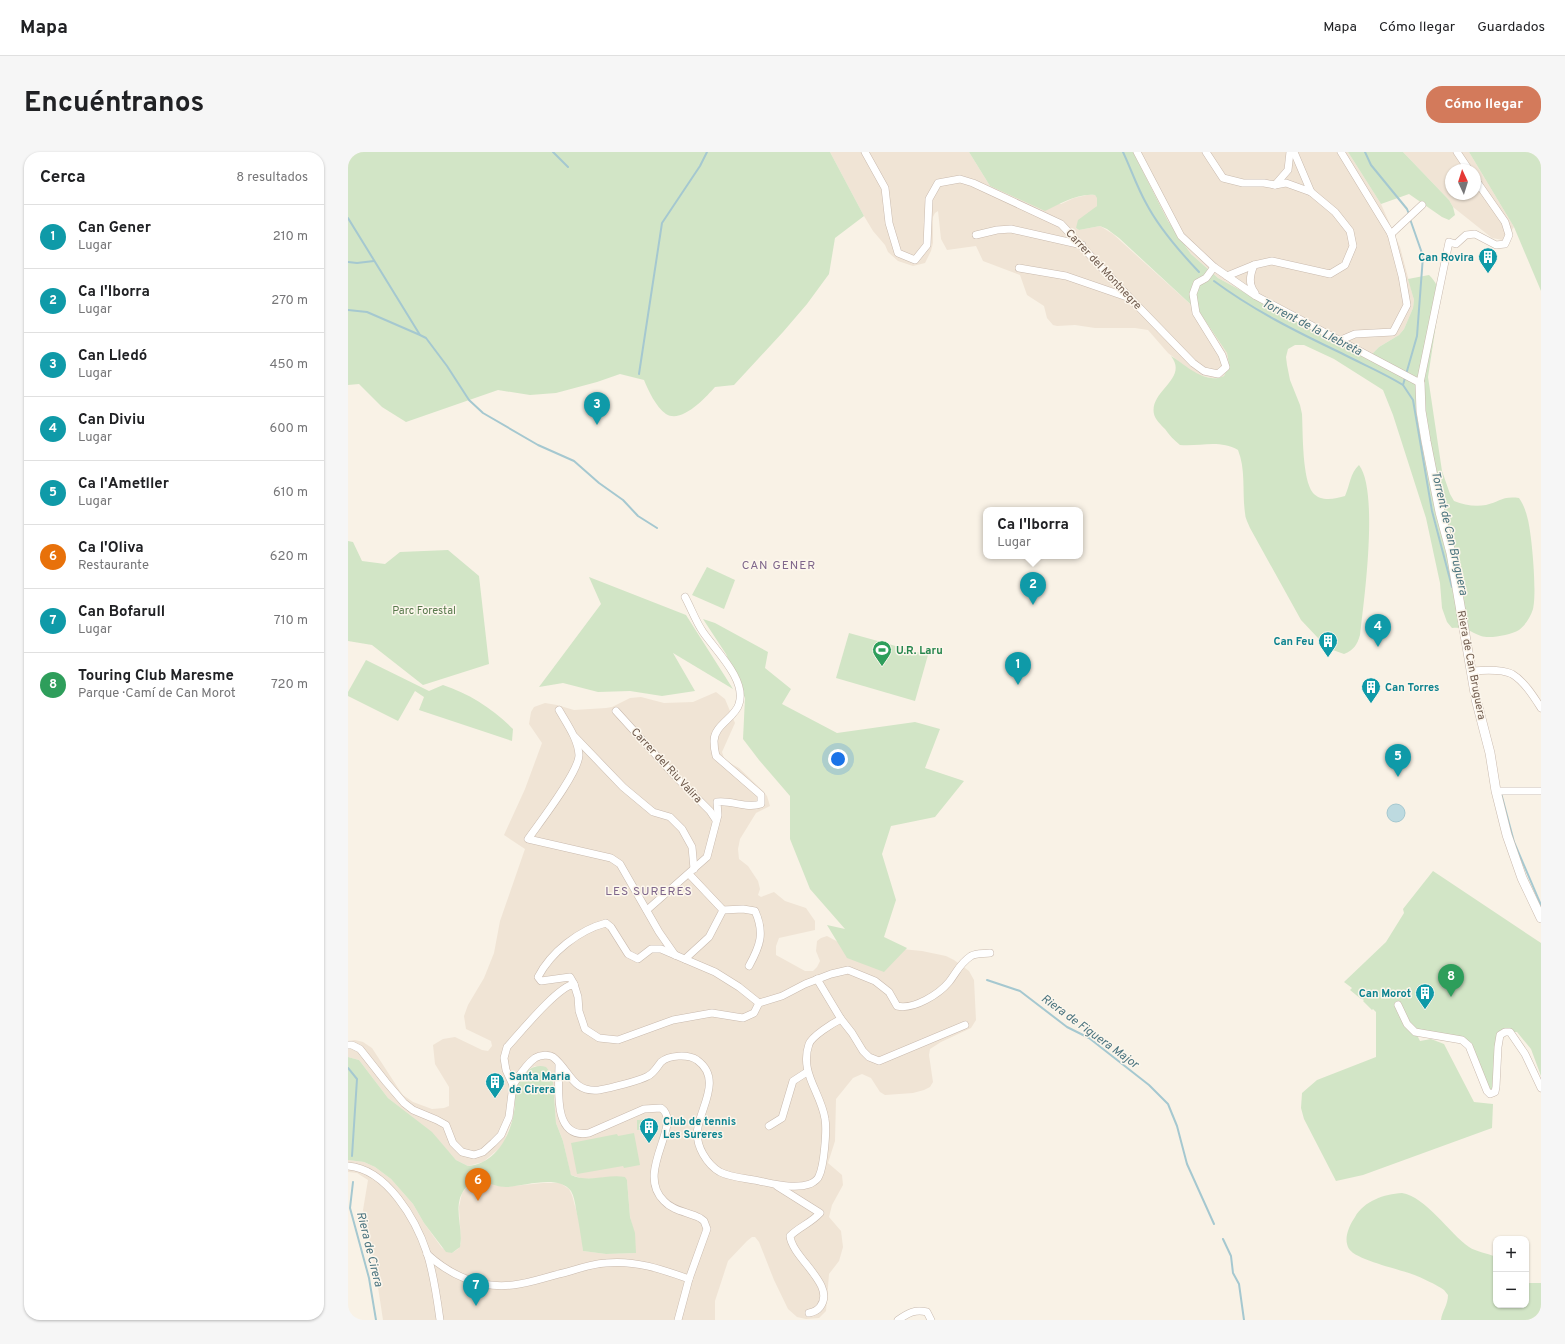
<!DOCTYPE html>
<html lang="es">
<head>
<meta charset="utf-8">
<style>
  :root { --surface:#fff; --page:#f6f6f6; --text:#202124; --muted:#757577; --line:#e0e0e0; --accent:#d37a5b }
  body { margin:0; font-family:Overpass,sans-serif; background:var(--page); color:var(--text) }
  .controls { position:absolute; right:12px; bottom:12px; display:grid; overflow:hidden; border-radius:8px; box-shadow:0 1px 3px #0004 }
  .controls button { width:36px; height:36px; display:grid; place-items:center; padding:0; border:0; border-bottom:1px solid var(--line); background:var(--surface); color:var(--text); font:20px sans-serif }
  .compass { position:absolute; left:1097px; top:12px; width:36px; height:36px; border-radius:50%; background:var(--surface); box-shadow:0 1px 3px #0004; rotate:356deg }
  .you { position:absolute; left:490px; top:607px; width:14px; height:14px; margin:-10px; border:3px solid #fff; border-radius:50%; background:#1a73e8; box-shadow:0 0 0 6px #1a73e833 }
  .badge { display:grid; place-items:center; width:26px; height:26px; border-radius:50%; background:var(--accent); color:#fff; font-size:13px; font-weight:700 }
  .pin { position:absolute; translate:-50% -33px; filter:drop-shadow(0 1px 2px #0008) }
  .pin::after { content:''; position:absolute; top:21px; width:14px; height:12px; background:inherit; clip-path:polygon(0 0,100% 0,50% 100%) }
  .popup { position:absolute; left:635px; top:355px; width:100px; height:52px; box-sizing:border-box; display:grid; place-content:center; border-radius:8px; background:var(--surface); filter:drop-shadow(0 1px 3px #0005); font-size:13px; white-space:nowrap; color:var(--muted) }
  .popup b { font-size:15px; color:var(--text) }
  .popup::after { content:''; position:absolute; left:50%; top:100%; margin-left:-8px; border:8px solid transparent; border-top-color:var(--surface) }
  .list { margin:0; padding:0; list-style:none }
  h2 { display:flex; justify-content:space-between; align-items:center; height:52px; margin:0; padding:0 16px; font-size:17px }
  h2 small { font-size:13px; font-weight:400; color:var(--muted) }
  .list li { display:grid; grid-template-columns:26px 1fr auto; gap:12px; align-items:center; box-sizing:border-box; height:64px; padding:0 16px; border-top:1px solid var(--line) }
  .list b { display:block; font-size:15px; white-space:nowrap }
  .list p { margin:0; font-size:13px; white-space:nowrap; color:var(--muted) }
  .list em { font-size:13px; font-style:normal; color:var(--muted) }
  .map { position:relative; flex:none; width:1193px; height:1168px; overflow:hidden; border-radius:16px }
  header { display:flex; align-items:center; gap:24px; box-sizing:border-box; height:56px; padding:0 20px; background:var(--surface); border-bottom:1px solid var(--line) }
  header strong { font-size:19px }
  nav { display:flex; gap:22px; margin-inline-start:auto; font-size:14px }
  .intro { display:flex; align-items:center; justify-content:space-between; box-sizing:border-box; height:96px; padding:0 24px }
  h1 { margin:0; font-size:28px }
  .button { padding:10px 18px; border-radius:16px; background:var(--accent); color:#fff; font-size:14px; font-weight:700 }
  main { display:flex; gap:24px; padding:0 24px }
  aside { flex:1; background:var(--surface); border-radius:16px; box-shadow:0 1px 3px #0004 }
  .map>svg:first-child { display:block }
  .residential { fill:#f0e4d5; fill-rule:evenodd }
  .green { fill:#d2e5c6 }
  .water { fill:#bddae0; stroke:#a5c8d0 }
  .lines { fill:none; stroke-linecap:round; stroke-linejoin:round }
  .stream { stroke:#a5c8d0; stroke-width:2 }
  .minor-casing { stroke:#c9baae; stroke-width:8 }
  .tertiary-casing { stroke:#c9baae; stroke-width:10 }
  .minor { stroke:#fff; stroke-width:7 }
  .tertiary { stroke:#fff; stroke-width:9 }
  .labels { text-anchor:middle; stroke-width:3; stroke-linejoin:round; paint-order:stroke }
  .culture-label { font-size:11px; font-weight:bold; fill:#0d838f; stroke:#fcf6ec; text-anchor:end }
  .street-label { font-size:11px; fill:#6f5b4e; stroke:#fcf6ec }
  .park-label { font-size:11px; fill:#57794b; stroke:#fcf6ec }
  .leisure-label { font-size:11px; font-weight:bold; fill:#27864d; stroke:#fcf6ec; text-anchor:start }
  .water-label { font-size:12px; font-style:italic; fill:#4b747f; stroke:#fcf6ec }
  .neighbourhood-label { font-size:12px; letter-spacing:1px; fill:#7f668b; stroke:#fcf6ec }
</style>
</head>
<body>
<header>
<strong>Mapa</strong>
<nav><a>Mapa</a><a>Cómo llegar</a><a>Guardados</a></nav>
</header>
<div class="intro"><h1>Encuéntranos</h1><a class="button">Cómo llegar</a></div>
<main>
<aside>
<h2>Cerca<small>8 resultados</small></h2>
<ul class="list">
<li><span class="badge" style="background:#0f9aa8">1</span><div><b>Can Gener</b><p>Lugar</p></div><em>210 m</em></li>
<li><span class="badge" style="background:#0f9aa8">2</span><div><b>Ca l'Iborra</b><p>Lugar</p></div><em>270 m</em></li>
<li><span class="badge" style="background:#0f9aa8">3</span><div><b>Can Lledó</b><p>Lugar</p></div><em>450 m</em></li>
<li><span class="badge" style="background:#0f9aa8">4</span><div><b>Can Diviu</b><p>Lugar</p></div><em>600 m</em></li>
<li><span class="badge" style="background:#0f9aa8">5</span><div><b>Ca l'Ametller</b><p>Lugar</p></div><em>610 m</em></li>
<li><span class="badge" style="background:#e8710a">6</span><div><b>Ca l'Oliva</b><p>Restaurante</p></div><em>620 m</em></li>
<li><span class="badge" style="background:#0f9aa8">7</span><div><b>Can Bofarull</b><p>Lugar</p></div><em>710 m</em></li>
<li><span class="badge" style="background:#2e9e5b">8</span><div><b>Touring Club Maresme</b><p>Parque · Camí de Can Morot</p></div><em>720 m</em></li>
</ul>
</aside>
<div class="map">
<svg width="1193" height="1168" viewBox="0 0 1193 1168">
  <rect width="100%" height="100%" fill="#f9f2e6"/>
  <g class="residential">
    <polygon points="482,0 621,0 642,34 713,52 726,46 739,43 747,43 749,45 749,54 728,76 731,78 752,74 765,82 852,161 879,201 881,213 878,221 876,224 873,226 864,226 851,223 843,219 820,201 800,178 787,176 747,176 727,173 709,174 705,173 699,166 696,154 679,143 672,123 635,109 628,94 599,98 593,87 590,59 587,61 585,65 585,91 583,99 577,111 565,114 550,109 540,100 537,93 525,79 516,64"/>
    <polygon points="785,0 1000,0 1033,52 1052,95 1066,148 1065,156 1056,177 1051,183 1031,195 1019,207 870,126 843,102 820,69"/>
    <path d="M1055,0h66l45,75 -11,13 -11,-2 -39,-31 -4,-7zM1103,18h24v24h-24z"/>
    <polygon points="368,540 377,547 387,571 374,600 376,606 380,610 391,616 415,639 419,644 422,654 408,661 392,687 390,697 391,707 400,714 410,729 412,737 410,743 413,745 426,740 437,749 458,756 467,769 467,778 431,786 428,794 428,803 457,819 465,819 469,815 472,809 468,799 469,789 473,786 479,784 492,791 574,799 598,804 606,808 621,819 626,828 628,868 623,876 593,890 582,897 581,903 585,930 582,935 576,938 565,941 537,943 532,940 523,926 514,922 505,926 488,947 487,989 480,1011 494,1023 495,1033 484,1053 481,1065 493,1079 495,1095 491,1109 481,1122 478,1159 471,1166 458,1167 449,1165 440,1157 426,1128 411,1090 407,1085 404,1085 399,1089 380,1109 367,1149 367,1168 35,1168 28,1122 15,1058 20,1028 9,1021 0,1020 0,1008 16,1010 27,1015 43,1027 65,1052 76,1071 94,1096 104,1101 110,1097 113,1091 111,1055 114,1041 120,1034 128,1030 137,1029 156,1035 195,1031 212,1031 221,1037 224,1043 233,1076 235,1099 258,1102 287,1101 287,1084 282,1065 279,1028 274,1025 269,1025 236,1027 223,1023 222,1020 215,989 208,971 205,933 202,920 187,914 178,919 169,933 165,965 156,990 153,995 135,1010 120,1014 108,1008 83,980 40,946 11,908 0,905 0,889 7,888 15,890 24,896 52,939 55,943 65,950 84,957 96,956 101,954 101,935 87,912 85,893 95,887 107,885 134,898 140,899 144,894 143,889 118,877 116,864 120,853 136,826 146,801 152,769 177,697 156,683 177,637 194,591 181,572 183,560 186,555 197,551 209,553 226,558 258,556 264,555 282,546 293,545 316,551 345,550"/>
  </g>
  <g class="green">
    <path d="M0,0h482l34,64 -29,22 -6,36 -22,30 -24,28 -49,53 -19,2c-9,10 -33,37 -49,27 -10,-7 -18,-24 -22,-34l-24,-6 -23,8 -41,11 -26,2 -32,-5 -92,32 -24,-15 -23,-23 -11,1z"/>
    <path d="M621,0h164l35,69 23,33 27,24 149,81 12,-12 20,-12 5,-6 9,-21 1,-8 -6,-21 21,-4c7,7 10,13 11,23l-12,79 14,94 8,23 4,7c10,4 21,6 32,4 14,-3 15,-9 33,-7 5,7 7,14 9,22 4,17 9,73 5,89 -2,7 -8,17 -14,21 -9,5 -29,9 -38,6 -14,-5 -13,-9 -29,-8l-5,-6 -5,-14 -2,-25 -14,-65 -33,-103 -10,-25 -49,-31 -30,-14h-9l-7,4 -2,8 1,8 3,15 10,25 2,9c1,19 0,65 11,79 8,9 22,6 32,3 5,-11 5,-23 14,-31 20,26 5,135 1,170 -3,10 -6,15 -16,19l-14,-5 -12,-11 -17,-18 -51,-92c-2,-5 -5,-10 -5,-15 -3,-21 1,-43 -7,-63 -19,-11 -39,-3 -58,-5 -6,-5 -11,-10 -15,-16 -4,-4 -10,-10 -11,-15 -5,-23 35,-35 17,-58 15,9 34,29 53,20l5,-11 -2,-12 -27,-40 -81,-75 -12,-9 -7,-3 -21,4 -3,-2 2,-8 19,-14v-8l-2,-3c-18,-2 -35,9 -50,16l-55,-25z"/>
    <polygon points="1000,0 1055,0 1101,48 1105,55 1107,63 1101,68 1094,65 1061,42 1033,52"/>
    <polygon points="1121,0 1193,0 1193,139 1166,75"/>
    <polygon points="0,389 5,390 14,409 37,412 52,400 100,398 131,424 141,512 75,533 24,493 0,489"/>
    <polygon points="359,415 387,428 376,457 344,443"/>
    <polygon points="241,425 338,463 385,537 325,501 347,539 314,544 282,539 250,540 215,531 191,535 253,452"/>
    <polygon points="355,467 367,471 420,500 417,516 443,537 434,552 489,581 567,570 592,577 577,616 616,629 587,665 543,674 534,702 548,748 536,785 559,796 536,820 499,806 479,773 497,777 462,737 442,687 442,644 411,608 395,587 397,546 378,502"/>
    <polygon points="501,481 580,503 567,549 488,526"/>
    <path d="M18,508l63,31 14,-6c27,9 50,24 70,44l-1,12 -93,-31 5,-13 -9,-6 -17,30 -50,-25v-4z"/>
    <polygon points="1085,719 1193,791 1193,924 1183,897 1169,880 1152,880 1147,940 1142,942 1114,886 1068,881 1072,889 1083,887 1096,892 1126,950 1145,952 1144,976 1015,1023 988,1029 956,967 953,956 954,941 969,928 1028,905 1028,860 1025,857 1024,858 1015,849 1016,848 1014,847 1013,847 1002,838 1004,836 996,830 1038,790 1056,761 1055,757"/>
    <path d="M0,905l11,3 29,38 44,34 24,28 12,6c27,-2 42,-29 46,-54 2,-9 0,-19 3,-28 5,-11 16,-21 29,-17l4,5 3,10 3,41 7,18 8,34c18,8 36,-1 54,2l2,3 3,37 5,16 1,20 -30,1 -23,-3c-2,-14 -4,-28 -7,-42 -1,-6 -2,-13 -5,-18 -12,-17 -47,-5 -64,-4 -15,1 -31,-14 -43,3 -12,17 0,39 -4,57l-8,6 -6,-1 -22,-29 -11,-19 -22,-25 -16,-12 -11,-5 -16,-2z"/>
    <polygon points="307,967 307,976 289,978 289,968"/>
    <polygon points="286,981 292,1013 276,1016 275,1014 229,1022 223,991 269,982 270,984"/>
    <path d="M1054,1041c23,3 48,41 67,54 7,5 19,6 27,10v48h30v-22h15v37h-100c1,-9 7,-15 7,-25l-4,-5c-8,-6 -32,-17 -42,-19 -12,-4 -46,-12 -53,-22 -6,-10 0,-23 6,-32 9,-16 29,-23 47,-24z"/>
  </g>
  <circle class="water" cx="1048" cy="661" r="9"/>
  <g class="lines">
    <g class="stream">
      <polyline points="205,0 220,15"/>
      <path d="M775,0c8,17 14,35 23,51 13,25 34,49 53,69"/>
      <polyline points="1017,0 1023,13 1059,57 1061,62"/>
      <polyline points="0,66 72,183 78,186 99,214 121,248 135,261 190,293 226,309 251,331 275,348 290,364 309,376"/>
      <polyline points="1062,67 1075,104 1069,184 1055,233 1065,248 1084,359 1104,435"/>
      <polyline points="0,110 9,111 26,109"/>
      <path d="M866,129c39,29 83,51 127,72 21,11 43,20 62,32"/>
      <polyline points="0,158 19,160 72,183"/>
      <polyline points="291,222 314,71 352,14 359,0"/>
      <polyline points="1153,641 1166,690 1193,753"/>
      <polyline points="639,828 672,839 719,875 741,886 801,933 820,952 829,974 839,1012 866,1072"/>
      <polyline points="0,916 9,927 4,1004"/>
      <polyline points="5,1030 2,1056 21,1126 28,1168"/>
      <polyline points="875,1087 883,1104 885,1121 891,1132 896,1168"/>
    </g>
    <g class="minor-casing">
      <g id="minor">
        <polyline points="517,0 537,36 541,71 550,101 567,108 579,93 581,47 590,31 612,27 625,31 713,72 782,146 845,211 856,219 870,222 878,215 874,203 848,161 845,142 849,131 858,126 866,115"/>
        <polyline points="789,0 833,84 866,115 908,144 1072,231 1101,90 1108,92 1118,83 1127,82 1148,93 1157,92 1161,83 1157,70 1127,27"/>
        <polyline points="858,0 875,26 895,31 916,31 927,33 938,31 963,40 987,60 1002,79 1005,94 997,113 982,122 924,109 906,113 879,124"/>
        <polyline points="946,0 963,40"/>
        <polyline points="993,0 1043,82 1054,124 1059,153 1045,180 1007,182 993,188"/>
        <polyline points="1109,0 1121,18"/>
        <polyline points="927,33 940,18 942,0"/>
        <polyline points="1043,82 1074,53"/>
        <polyline points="628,83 649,78 663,77 734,93"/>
        <path d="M906,113c-4,10 -6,19 1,28"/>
        <polyline points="671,116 718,124 779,145"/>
        <path d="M1124,519c11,-1 30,-2 40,3 12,7 22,23 29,34"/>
        <path d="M211,558c8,14 19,29 20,45 0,17 -39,67 -51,84l83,19 9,6 39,68 16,23"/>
        <polyline points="268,559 327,624 362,659 368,668"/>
        <polyline points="227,585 275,635 305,660 322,665 334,677 344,695 346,717"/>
        <polyline points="1148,639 1193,639"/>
        <path d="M341,722l34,36 20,-1 12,2c10,22 5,35 -6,55"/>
        <path d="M299,758l60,-53 11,-42 -1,-13c15,-2 29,7 44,2v-9l-45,-39c-1,-4 -2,-10 -2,-15 0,-16 21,-23 25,-37 8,-24 -23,-53 -36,-72 -7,-10 -12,-24 -18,-35"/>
        <polyline points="337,807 361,785 375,758"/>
        <polyline points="469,827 493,867 504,881 515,899 521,905 531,909 617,873"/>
        <path d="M226,832l-4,-7 -29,4 -3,-4c13,-25 41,-47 68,-54l5,4 17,27 10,5 13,-10h10l54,23 24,15 20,16"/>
        <polyline points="1050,853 1059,872 1067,880 1114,888 1121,894 1139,939 1142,942 1147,940 1148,935 1150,895 1152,883 1157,880 1162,880 1177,902 1193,936"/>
        <path d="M0,893h4l8,4 26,33 18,21 9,7 24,10 9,5 7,18 9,9 12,3 9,-3 10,-9 8,-8 8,-18 4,-32 -7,-15 -2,-12 3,-11c13,-14 50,-60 67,-63l4,13 1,14 6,18 14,9 19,2 55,-20 39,-7 31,5 11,-5 5,-10 23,-7 23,-12 26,-10 17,-4 27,11 14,11 8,14c17,4 42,-12 52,-24 8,-10 10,-18 22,-26 5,-3 13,-2 19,-3"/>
        <path d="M211,912c0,23 -7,76 30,69l55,-24 17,-1c23,15 -27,64 3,93 9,10 24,11 36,17l4,3 3,8 -18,50 -11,41"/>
        <path d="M165,933c6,-9 13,-21 22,-27 5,-3 14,-4 18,-1 17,13 19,36 46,33 11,-2 40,-9 49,-14 6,-3 9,-9 13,-14 8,-7 27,-8 36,-2 25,18 5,45 1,67 -2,9 0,18 5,27 4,7 10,14 17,18 10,5 23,6 34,8 17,3 39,10 56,4 4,-2 8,-5 9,-8 5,-10 8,-46 6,-57 -4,-27 -26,-46 -16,-75 3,-8 24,-21 32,-25"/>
        <polyline points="421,974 434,966 445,929 459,920"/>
        <path d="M0,1014c39,3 68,54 79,87 7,22 10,45 13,67"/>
        <path d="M429,1034l43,27c-9,10 -21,14 -30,23 2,22 47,49 30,71 -3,4 -6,5 -11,6"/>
        <path d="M79,1102c24,22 54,35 86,31 18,-2 36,-9 54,-13 13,-4 25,-8 39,-9 29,-3 55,6 83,16"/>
        <path d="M550,1168c10,-7 17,-11 29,-8l4,8"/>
      </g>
    </g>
    <g class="tertiary-casing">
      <polyline id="tertiary" points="1072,231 1073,259 1078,289 1092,360 1103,401 1128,547 1142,601 1148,639 1159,683 1174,726 1193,766"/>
    </g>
    <use href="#minor" class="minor"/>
    <use href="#tertiary" class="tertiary"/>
  </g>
  <defs>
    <g id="building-pin" transform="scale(1)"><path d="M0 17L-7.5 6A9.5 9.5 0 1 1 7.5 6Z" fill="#0f9aa8" stroke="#fcf6ec"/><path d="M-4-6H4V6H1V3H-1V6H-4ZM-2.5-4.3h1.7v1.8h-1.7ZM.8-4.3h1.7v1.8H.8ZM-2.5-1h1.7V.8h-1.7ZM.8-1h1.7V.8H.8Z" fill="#fff"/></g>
    <g id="stadium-pin" transform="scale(1)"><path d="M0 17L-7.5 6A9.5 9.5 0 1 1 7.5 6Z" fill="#2e9e5b" stroke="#fcf6ec"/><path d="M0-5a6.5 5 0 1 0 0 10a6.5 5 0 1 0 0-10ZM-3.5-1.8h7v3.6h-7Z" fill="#fff"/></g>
  </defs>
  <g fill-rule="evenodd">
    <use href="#building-pin" x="1140" y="105"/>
    <use href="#building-pin" x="980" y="489"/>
    <use href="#stadium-pin" x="534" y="498"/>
    <use href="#building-pin" x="1023" y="535"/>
    <use href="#building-pin" x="1077" y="841"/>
    <use href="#building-pin" x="147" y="930"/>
    <use href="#building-pin" x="301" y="975"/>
  </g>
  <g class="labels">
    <g class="culture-label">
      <text x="1126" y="109">Can Rovira</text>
      <text x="966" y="493">Can Feu</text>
      <text x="1037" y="539" text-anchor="start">Can Torres</text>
      <text x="1063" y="845">Can Morot</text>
      <text x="161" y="928" text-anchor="start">Santa Maria<tspan x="161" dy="13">de Cirera</tspan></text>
      <text x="315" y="973" text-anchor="start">Club de tennis<tspan x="315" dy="13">Les Sureres</tspan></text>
    </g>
    <g class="street-label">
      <text transform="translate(756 117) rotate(47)" y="4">Carrer del Montnegre</text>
      <text transform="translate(1124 513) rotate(79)" y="4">Riera de Can Bruguera</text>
      <text transform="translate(319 613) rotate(47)" y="4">Carrer del Riu Valira</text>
    </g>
    <g class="park-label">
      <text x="76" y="462">Parc Forestal</text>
    </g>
    <g class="leisure-label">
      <text x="548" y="502">U.R. Laru</text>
    </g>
    <g class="water-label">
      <text transform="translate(964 175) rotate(27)" y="4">Torrent de la Llebreta</text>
      <text transform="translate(1102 381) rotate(77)" y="4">Torrent de Can Bruguera</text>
      <text transform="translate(742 879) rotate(36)" y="4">Riera de Figuera Major</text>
      <text transform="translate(22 1097) rotate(76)" y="4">Riera de Cirera</text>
    </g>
    <g class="neighbourhood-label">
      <text x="431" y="417">CAN GENER</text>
      <text x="301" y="743">LES SURERES</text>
    </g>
  </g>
</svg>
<div class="controls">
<button>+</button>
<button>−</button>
</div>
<svg class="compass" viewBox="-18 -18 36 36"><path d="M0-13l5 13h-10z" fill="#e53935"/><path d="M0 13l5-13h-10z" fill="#757577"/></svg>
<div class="you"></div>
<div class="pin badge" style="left:670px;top:533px;background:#0f9aa8">1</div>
<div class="pin badge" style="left:685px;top:453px;background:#0f9aa8">2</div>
<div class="popup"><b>Ca l'Iborra</b>Lugar</div>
<div class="pin badge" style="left:249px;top:273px;background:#0f9aa8">3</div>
<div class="pin badge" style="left:1030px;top:495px;background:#0f9aa8">4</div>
<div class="pin badge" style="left:1050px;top:625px;background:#0f9aa8">5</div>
<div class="pin badge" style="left:130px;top:1049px;background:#e8710a">6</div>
<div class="pin badge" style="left:128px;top:1154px;background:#0f9aa8">7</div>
<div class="pin badge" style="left:1103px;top:845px;background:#2e9e5b">8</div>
</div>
</main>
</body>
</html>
